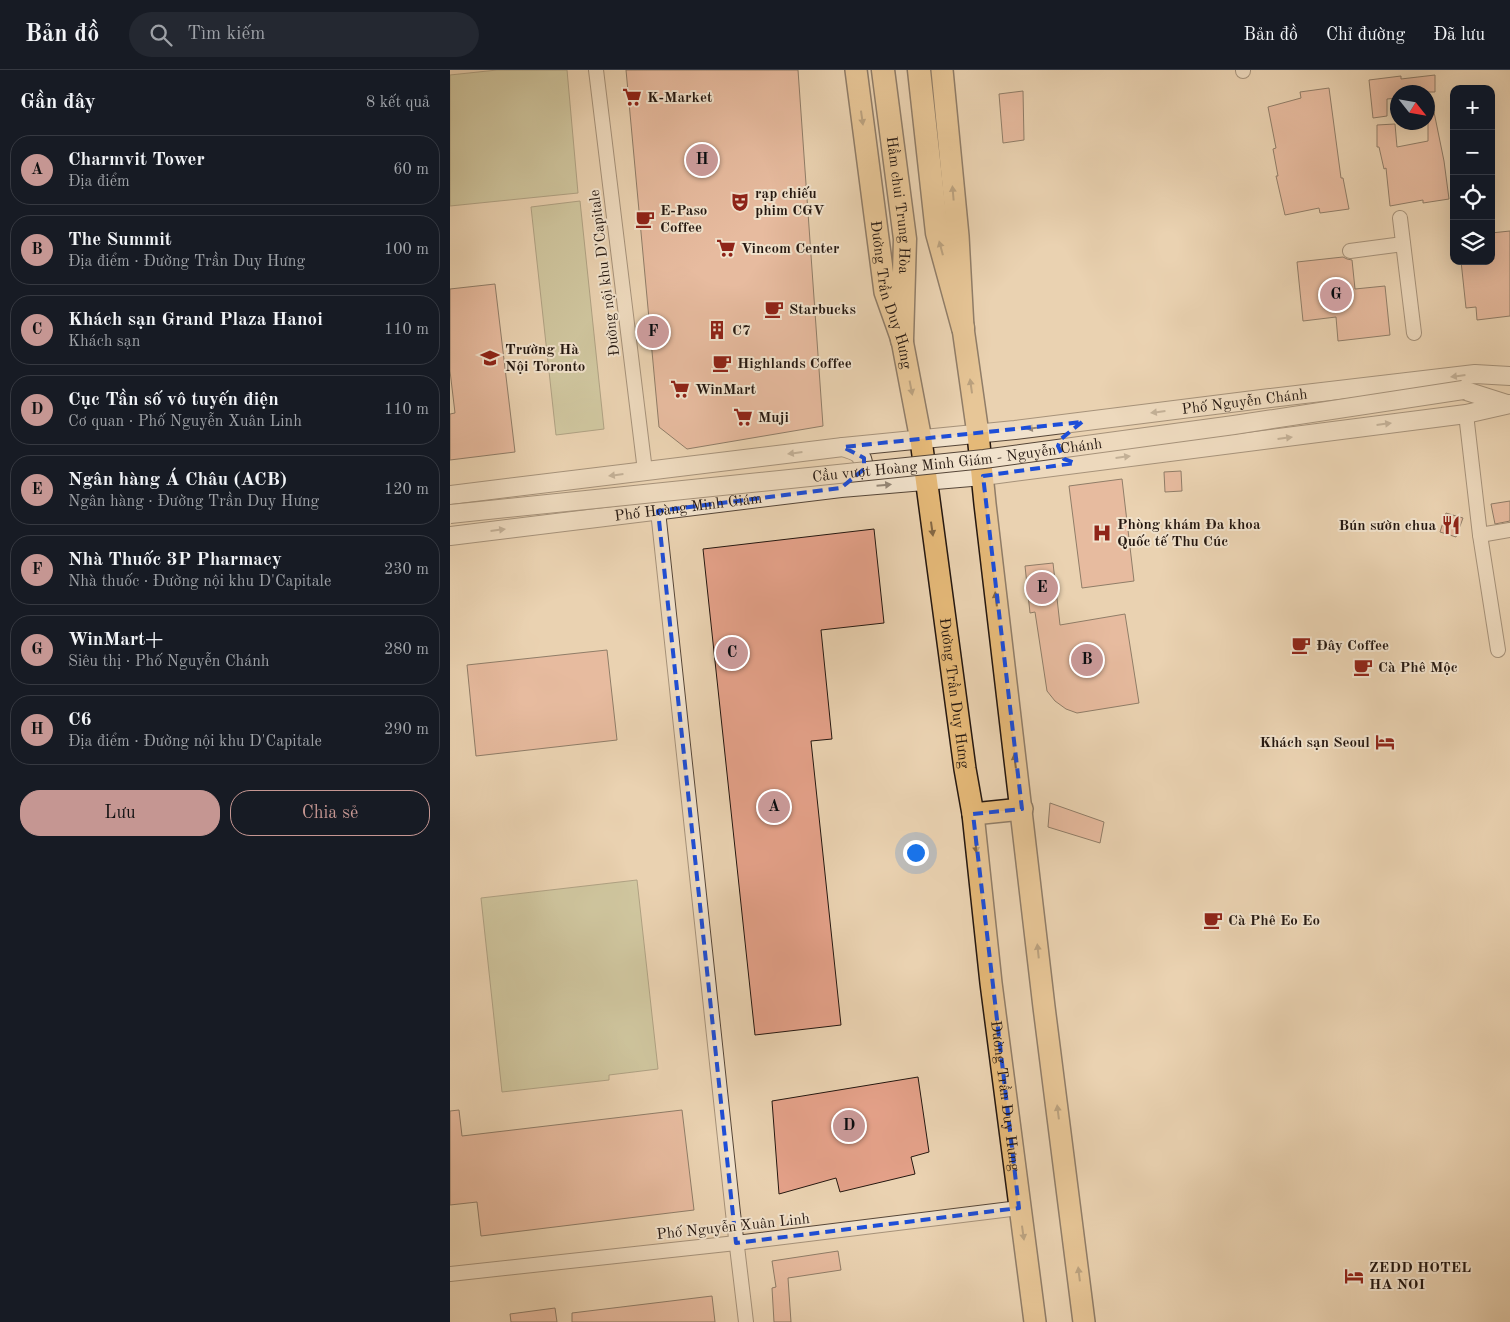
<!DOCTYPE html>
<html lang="vi">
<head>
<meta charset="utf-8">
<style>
  :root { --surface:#171b24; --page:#242831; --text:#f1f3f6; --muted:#9ea1a6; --line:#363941; --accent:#c59692 }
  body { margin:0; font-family:"Old Standard TT",serif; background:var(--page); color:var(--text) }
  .controls { position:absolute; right:15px; top:15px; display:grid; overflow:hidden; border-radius:10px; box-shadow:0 5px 20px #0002 }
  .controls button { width:45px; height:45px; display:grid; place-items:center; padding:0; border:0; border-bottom:1px solid var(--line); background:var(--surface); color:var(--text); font:25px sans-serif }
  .compass { position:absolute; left:940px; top:15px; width:45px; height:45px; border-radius:50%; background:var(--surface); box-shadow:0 5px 20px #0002; rotate:121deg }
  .you { position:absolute; left:465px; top:782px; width:18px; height:18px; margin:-12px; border:4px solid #fff; border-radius:50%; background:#1a73e8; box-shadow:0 0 0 8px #1a73e833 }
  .badge { display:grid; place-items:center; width:32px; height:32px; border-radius:50%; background:var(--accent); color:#111; font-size:16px; font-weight:700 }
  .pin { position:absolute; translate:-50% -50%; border:2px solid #fff; box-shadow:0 1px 5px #0006 }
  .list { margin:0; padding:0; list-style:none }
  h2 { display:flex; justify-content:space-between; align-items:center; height:65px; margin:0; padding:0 20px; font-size:21px }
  h2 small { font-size:16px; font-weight:400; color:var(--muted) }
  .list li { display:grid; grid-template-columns:32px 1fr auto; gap:15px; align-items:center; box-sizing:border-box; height:70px; margin:0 10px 10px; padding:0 10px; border:1px solid var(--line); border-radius:20px }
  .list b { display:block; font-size:19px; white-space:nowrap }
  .list p { margin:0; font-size:16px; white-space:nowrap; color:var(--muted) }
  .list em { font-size:16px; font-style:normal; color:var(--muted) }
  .actions { display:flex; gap:10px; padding:15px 20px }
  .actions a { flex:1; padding:11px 0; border:1px solid var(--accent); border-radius:20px; text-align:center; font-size:18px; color:var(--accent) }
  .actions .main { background:var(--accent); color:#111 }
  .icon { flex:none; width:28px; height:28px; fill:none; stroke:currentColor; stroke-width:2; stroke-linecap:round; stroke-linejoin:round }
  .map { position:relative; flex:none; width:1060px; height:1252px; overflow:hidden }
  header { display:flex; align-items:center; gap:30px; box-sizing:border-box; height:70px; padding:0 25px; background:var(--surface); border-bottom:1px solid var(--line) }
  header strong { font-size:24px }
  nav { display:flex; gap:28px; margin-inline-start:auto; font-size:18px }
  .search { width:350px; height:45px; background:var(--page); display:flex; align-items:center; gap:12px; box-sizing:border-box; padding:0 18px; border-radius:28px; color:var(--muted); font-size:19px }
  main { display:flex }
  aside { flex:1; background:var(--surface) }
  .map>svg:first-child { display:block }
  .green { fill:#b3bd8e; stroke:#6c6a4f }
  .building { fill:#e4a189; stroke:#241710 }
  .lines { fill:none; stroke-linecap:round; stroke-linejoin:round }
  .minor-casing { stroke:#564638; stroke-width:16 }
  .tertiary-casing { stroke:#564638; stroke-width:20 }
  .primary-casing { stroke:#241710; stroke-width:24 }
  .trunk-casing { stroke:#241710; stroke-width:25 }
  .minor { stroke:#f1e2cc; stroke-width:14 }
  .tertiary { stroke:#f1e2cc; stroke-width:18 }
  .primary { stroke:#e5b978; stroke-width:21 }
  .trunk { stroke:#e5b978; stroke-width:22 }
  .tertiary-bridge-casing { stroke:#564638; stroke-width:20; stroke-linecap:butt }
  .tertiary-bridge { stroke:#f1e2cc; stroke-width:18 }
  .oneway { fill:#846844 }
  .oneway2 { fill:#958777 }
  .marked { fill:none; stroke:#1d4ed8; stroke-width:4; stroke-dasharray:10 6; stroke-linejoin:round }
  .labels { text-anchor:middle; stroke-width:4; stroke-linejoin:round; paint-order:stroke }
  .poi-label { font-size:15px; font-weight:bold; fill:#241710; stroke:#f1e2cc; text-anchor:start }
  .street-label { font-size:15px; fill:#241710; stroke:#f1e2cc }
</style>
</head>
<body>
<header>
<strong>Bản đồ</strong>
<div class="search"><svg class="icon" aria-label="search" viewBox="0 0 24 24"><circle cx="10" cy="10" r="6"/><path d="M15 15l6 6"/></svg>Tìm kiếm</div>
<nav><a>Bản đồ</a><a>Chỉ đường</a><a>Đã lưu</a></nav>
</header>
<main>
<aside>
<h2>Gần đây<small>8 kết quả</small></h2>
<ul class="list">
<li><span class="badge">A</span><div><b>Charmvit Tower</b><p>Địa điểm</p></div><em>60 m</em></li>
<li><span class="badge">B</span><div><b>The Summit</b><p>Địa điểm · Đường Trần Duy Hưng</p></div><em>100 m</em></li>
<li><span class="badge">C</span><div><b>Khách sạn Grand Plaza Hanoi</b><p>Khách sạn</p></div><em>110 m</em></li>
<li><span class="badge">D</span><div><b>Cục Tần số vô tuyến điện</b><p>Cơ quan · Phố Nguyễn Xuân Linh</p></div><em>110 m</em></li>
<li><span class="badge">E</span><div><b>Ngân hàng Á Châu (ACB)</b><p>Ngân hàng · Đường Trần Duy Hưng</p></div><em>120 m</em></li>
<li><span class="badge">F</span><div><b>Nhà Thuốc 3P Pharmacy</b><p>Nhà thuốc · Đường nội khu D'Capitale</p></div><em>230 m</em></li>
<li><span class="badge">G</span><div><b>WinMart+</b><p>Siêu thị · Phố Nguyễn Chánh</p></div><em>280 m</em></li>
<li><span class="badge">H</span><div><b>C6</b><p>Địa điểm · Đường nội khu D'Capitale</p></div><em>290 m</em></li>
</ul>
<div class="actions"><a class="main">Lưu</a><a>Chia sẻ</a></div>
</aside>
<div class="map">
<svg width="1060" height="1252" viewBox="0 0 1060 1252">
  <rect width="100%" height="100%" fill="#ead2b1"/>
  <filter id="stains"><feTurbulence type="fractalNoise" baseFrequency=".004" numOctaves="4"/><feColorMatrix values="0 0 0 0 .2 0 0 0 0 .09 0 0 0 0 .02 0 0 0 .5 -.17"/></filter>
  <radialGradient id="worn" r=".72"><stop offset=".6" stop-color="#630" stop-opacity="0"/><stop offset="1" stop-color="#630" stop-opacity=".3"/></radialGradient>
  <g class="green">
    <polygon points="47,0 117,0 128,123 0,136 0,5"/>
    <polygon points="130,131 154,359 106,365 81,137"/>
    <polygon points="187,810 208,999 159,1005 159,1010 52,1022 31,828"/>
  </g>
  <g class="building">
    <polygon points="176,0 348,0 373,356 237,379 209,357"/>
    <polygon points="985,5 985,22 948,22 948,28 937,29 937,46 923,48 919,10 951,6 951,9"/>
    <polygon points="879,18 891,108 893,108 899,139 870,143 869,138 835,145 826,106 828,106 823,79 826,78 818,37 851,28 850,22"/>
    <polygon points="573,21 574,70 553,73 549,24"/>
    <polygon points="984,42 994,91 999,129 973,133 973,130 940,136 936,98 934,99 929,77 927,77 927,55 945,54 947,77 978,71 978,43"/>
    <polygon points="1060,161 1060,246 1027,250 1026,237 1016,238 1011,191 1041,191 1041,163"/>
    <polygon points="893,187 897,189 902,190 905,219 935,216 940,265 888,271 886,247 853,251 847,192"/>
    <polygon points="45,214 65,382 0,390 0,344 5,343 0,301 0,219"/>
    <polygon points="731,401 732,421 715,422 714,402"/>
    <polygon points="672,409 684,511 632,518 619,416"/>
    <polygon points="1060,431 1060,451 1045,454 1041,434"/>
    <polygon points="996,443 1013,448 1006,467 990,462"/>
    <polygon points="424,459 434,553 371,560 382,669 361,671 391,955 305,965 253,479"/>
    <polygon points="603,493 610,555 675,544 689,633 627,643 616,639 605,631 597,621 585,542 580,543 575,496"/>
    <polygon points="157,580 167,670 26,686 17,595"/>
    <polygon points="600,733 654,752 650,773 598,757"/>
    <polygon points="468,1007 479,1082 461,1087 465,1104 390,1122 386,1108 329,1124 322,1031"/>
    <polygon points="9,1040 12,1066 232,1040 244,1140 31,1166 27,1132 0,1135 0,1041"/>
    <polygon points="388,1181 391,1200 338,1208 341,1252 324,1252 322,1218 326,1217 322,1191"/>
    <polygon points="262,1226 265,1252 122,1252 122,1243"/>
    <polygon points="105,1238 107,1252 61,1252 60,1244"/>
  </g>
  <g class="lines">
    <g class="minor-casing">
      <g id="minor">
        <polyline points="146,0 195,401"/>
        <polyline points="793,0 793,1"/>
        <polyline points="950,148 964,263"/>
        <polyline points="900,181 953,174"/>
        <polyline points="1016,344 1030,465 1048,580"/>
        <polyline points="208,441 283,1143 296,1252"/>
        <polyline points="1030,465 1060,460"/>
        <polyline points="0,1204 286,1173 569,1138"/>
      </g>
    </g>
    <g class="tertiary-casing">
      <g id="tertiary">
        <polyline points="1013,320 1057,334"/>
        <path d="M393,377c15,5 20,6 21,22l-7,10 -4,3"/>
        <path id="s1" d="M0,425l393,-48 172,-17 255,-32 205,-24 35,2"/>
        <path id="s2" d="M0,466l391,-48 142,-12 483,-62 44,-10"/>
      </g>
    </g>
    <g class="primary-casing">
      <g id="primary">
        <path id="s3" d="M406,0l29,222 17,48 19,100 44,329 8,45 18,169 44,339"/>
        <polyline points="492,0 508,166 513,258 528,364 535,434 594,937 634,1252"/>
        <polyline points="523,744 572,739"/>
      </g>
    </g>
    <g class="trunk-casing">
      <g id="trunk">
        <path id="s4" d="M433,0l22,169 -3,101"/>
        <polyline points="469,0 487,163 513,258"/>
      </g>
    </g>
    <use href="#minor" class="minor"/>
    <use href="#tertiary" class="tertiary"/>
    <use href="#primary" class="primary"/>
    <use href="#trunk" class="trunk"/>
    <g class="tertiary-bridge-casing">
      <g id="tertiary-bridge">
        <path id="s5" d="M0,444l534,-55 250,-34 229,-35"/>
      </g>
    </g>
    <use href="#tertiary-bridge" class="tertiary-bridge"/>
  </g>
  <defs><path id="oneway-solid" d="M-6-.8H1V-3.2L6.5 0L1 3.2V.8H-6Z" transform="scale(1.25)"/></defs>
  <g class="oneway">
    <use href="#oneway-solid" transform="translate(412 48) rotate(82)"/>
    <use href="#oneway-solid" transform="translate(503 123) rotate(-95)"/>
    <use href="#oneway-solid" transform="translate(491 178) rotate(-105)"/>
    <use href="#oneway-solid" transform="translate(521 316) rotate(-98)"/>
    <use href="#oneway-solid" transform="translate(461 318) rotate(79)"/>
    <use href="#oneway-solid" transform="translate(482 459) rotate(82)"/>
    <use href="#oneway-solid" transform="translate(546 529) rotate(-97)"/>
    <use href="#oneway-solid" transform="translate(565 691) rotate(-97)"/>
    <use href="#oneway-solid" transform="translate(526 776) rotate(84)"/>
    <use href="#oneway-solid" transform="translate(588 881) rotate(-96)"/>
    <use href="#oneway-solid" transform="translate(608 1042) rotate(-97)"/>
    <use href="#oneway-solid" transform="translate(573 1163) rotate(82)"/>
    <use href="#oneway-solid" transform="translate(629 1204) rotate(-97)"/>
  </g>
  <g class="oneway2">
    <use href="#oneway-solid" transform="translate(1008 306) rotate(173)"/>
    <use href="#oneway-solid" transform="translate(708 342) rotate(173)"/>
    <use href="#oneway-solid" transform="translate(934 354) rotate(-7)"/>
    <use href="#oneway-solid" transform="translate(584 358) rotate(173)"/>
    <use href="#oneway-solid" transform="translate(835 368) rotate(-7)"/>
    <use href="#oneway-solid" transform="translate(345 383) rotate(173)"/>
    <use href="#oneway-solid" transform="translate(673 387) rotate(-7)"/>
    <use href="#oneway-solid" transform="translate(166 405) rotate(173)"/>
    <use href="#oneway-solid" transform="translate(434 415) rotate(-5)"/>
    <use href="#oneway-solid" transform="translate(48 460) rotate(-7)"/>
  </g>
  <path d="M0 0H1060V1252H0ZM632,352l-21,17 -3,7 6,13 11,4 -92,13 39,333 -49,5 46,394 -283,35 -78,-732 183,-23 23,-19v-11l-21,-11z" fill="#ead2b1" fill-opacity=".55" fill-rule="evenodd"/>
  <path class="marked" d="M632,352l-21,17 -3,7 6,13 11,4 -92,13 39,333 -49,5 46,394 -283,35 -78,-732 183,-23 23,-19v-11l-21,-11z"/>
  <defs>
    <g id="supermarket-bare" transform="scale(1.5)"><path d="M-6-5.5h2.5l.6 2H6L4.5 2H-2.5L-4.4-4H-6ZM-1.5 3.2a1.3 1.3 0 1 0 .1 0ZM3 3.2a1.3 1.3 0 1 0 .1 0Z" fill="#8f2418" stroke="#f1e2cc" stroke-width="2.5" paint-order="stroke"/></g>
    <g id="theatre-bare" transform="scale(1.5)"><path d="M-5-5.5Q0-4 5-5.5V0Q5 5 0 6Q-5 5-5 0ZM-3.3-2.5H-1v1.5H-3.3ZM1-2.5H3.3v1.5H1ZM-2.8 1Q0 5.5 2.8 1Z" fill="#8f2418" stroke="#f1e2cc" stroke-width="2.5" paint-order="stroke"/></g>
    <g id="cafe-bare" transform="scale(1.5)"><path d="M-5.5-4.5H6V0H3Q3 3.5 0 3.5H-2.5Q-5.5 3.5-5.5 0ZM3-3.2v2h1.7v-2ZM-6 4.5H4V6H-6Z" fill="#8f2418" stroke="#f1e2cc" stroke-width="2.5" paint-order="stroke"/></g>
    <g id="building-bare" transform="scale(1.5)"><path d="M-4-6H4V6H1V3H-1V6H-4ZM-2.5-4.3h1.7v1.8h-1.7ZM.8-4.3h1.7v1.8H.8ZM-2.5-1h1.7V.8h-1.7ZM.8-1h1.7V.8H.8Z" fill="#8f2418" stroke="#f1e2cc" stroke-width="2.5" paint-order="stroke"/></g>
    <g id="school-bare" transform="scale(1.5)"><path d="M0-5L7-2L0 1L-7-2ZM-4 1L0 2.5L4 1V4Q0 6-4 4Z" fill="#8f2418" stroke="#f1e2cc" stroke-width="2.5" paint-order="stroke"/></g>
    <g id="restaurant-bare" transform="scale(1.5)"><path d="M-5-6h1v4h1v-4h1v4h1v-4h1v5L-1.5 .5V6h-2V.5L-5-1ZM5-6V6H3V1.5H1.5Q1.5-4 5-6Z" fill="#8f2418" stroke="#f1e2cc" stroke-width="2.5" paint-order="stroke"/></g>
    <g id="hospital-bare" transform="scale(1.5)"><path d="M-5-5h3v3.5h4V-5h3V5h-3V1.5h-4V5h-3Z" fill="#8f2418" stroke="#f1e2cc" stroke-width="2.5" paint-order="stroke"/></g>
    <g id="hotel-bare" transform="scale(1.5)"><path d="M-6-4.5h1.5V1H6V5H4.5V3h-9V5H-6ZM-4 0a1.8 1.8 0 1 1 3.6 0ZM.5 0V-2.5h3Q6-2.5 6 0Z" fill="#8f2418" stroke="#f1e2cc" stroke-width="2.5" paint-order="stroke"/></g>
  </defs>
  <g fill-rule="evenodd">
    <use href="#supermarket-bare" x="182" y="27"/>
    <use href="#theatre-bare" x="290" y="132"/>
    <use href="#cafe-bare" x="195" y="149"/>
    <use href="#supermarket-bare" x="276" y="178"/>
    <use href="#cafe-bare" x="324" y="239"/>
    <use href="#building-bare" x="267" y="260"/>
    <use href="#school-bare" x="40" y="288"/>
    <use href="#cafe-bare" x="272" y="293"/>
    <use href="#supermarket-bare" x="230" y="319"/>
    <use href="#supermarket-bare" x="293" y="347"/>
    <use href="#restaurant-bare" x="1001" y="455"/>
    <use href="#hospital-bare" x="652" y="463"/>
    <use href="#cafe-bare" x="851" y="575"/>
    <use href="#cafe-bare" x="913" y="597"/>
    <use href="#hotel-bare" x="935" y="672"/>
    <use href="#cafe-bare" x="763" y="850"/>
    <use href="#hotel-bare" x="904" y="1206"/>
  </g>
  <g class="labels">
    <g class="poi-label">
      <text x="197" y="32">K-Market</text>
      <text x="305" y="128">rạp chiếu<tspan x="305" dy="17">phim CGV</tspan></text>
      <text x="210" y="145">E-Paso<tspan x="210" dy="17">Coffee</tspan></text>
      <text x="291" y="183">Vincom Center</text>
      <text x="339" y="244">Starbucks</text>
      <text x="282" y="265">C7</text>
      <text x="55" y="284">Trường Hà<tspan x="55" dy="17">Nội Toronto</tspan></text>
      <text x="287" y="298">Highlands Coffee</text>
      <text x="245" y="324">WinMart</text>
      <text x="308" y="352">Muji</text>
      <text x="667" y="459">Phòng khám Đa khoa<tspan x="667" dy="17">Quốc tế Thu Cúc</tspan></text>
      <text x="986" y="460" text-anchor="end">Bún sườn chua</text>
      <text x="866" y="580">Đây Coffee</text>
      <text x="928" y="602">Cà Phê Mộc</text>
      <text x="920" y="677" text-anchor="end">Khách sạn Seoul</text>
      <text x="778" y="855">Cà Phê Eo Eo</text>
      <text x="919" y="1202">ZEDD HOTEL<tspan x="919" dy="17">HA NOI</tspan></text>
    </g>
    <g class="street-label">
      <text dy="5" stroke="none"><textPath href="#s4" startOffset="136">Hầm chui Trung Hòa</textPath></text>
      <text transform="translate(154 203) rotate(-97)" y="5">Đường nội khu D'Capitale</text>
      <text dy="5" stroke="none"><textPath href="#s3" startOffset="228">Đường Trần Duy Hưng</textPath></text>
      <text dy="5" stroke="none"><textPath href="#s1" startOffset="800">Phố Nguyễn Chánh</textPath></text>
      <text dy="5" stroke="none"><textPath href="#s5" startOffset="510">Cầu vượt Hoàng Minh Giám - Nguyễn Chánh</textPath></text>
      <text dy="5" stroke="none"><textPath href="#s2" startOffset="240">Phố Hoàng Minh Giám</textPath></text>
      <text dy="5" stroke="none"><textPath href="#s3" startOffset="632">Đường Trần Duy Hưng</textPath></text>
      <text dy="5" stroke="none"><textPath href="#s3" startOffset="1038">Đường Trần Duy Hưng</textPath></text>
      <text transform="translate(283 1156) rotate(-6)" y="5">Phố Nguyễn Xuân Linh</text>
    </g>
  </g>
  <rect width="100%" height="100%" filter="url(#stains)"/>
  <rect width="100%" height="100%" fill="url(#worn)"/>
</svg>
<div class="controls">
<button>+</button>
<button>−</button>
<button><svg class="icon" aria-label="locate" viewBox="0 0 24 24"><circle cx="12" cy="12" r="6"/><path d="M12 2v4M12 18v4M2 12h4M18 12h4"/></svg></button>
<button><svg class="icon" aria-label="layers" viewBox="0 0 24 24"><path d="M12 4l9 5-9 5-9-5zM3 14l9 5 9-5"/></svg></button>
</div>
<svg class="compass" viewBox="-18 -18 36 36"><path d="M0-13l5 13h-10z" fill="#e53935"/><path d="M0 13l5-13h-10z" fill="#9ea1a6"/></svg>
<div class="you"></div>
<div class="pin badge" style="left:324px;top:737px">A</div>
<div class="pin badge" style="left:637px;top:590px">B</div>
<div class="pin badge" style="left:282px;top:583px">C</div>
<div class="pin badge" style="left:399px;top:1056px">D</div>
<div class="pin badge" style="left:592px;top:518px">E</div>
<div class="pin badge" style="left:203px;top:262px">F</div>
<div class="pin badge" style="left:886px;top:225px">G</div>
<div class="pin badge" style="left:252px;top:90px">H</div>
</div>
</main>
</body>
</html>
